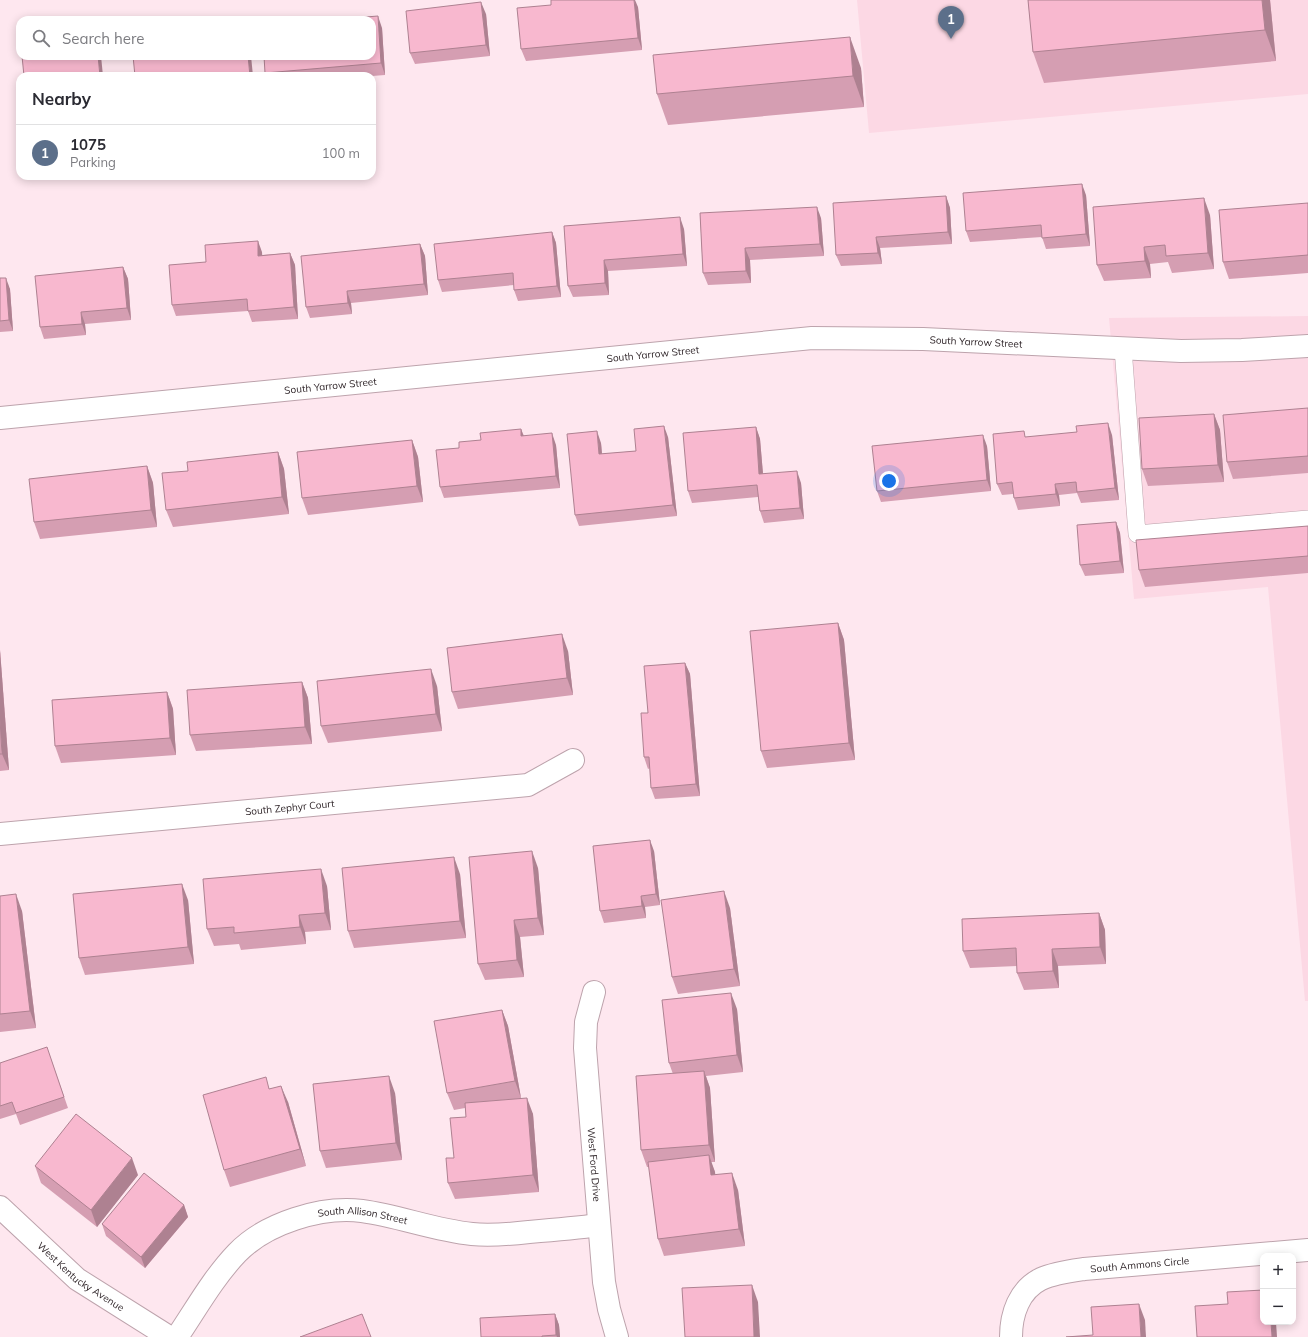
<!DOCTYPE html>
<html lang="en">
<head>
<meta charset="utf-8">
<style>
  :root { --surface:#fff; --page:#f7f7f7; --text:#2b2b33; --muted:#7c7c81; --line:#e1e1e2; --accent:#d93025 }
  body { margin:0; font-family:Mulish,sans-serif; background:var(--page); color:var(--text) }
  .controls { position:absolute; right:12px; bottom:12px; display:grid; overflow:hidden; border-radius:8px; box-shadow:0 2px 10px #0003 }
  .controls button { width:36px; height:36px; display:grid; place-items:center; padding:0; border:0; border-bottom:1px solid var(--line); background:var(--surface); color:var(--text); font:20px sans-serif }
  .you { position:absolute; left:889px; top:481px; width:14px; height:14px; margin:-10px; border:3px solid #fff; border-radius:50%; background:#1a73e8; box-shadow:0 0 0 6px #1a73e833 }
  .badge { display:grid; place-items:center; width:26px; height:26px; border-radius:50%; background:var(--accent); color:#fff; font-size:13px; font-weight:700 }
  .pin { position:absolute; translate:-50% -33px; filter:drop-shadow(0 1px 2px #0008) }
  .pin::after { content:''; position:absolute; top:21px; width:14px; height:12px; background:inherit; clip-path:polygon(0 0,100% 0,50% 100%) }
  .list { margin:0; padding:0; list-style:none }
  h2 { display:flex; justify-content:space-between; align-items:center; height:52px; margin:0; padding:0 16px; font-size:17px }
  h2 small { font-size:13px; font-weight:400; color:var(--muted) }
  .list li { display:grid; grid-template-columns:26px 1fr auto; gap:12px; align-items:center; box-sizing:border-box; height:56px; padding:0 16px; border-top:1px solid var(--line) }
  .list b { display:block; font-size:15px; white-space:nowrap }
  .list p { margin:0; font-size:13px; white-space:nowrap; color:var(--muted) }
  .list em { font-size:13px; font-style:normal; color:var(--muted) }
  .icon { flex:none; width:22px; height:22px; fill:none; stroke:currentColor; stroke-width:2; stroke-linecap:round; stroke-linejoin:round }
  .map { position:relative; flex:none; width:1308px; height:1337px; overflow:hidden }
  .search { position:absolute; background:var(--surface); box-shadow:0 2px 10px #0003; left:16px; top:16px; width:360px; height:44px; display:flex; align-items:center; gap:10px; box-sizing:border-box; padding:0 14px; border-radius:12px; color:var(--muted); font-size:15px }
  .panel { position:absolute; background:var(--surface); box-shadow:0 2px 10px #0003; left:16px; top:72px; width:360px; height:108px; border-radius:12px }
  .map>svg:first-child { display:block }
  .built { fill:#fcd8e4 }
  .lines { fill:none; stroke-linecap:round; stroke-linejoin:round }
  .service-casing { stroke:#bda3ac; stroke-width:18 }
  .minor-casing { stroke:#bda3ac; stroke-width:24 }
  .service { stroke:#fff; stroke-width:17 }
  .minor { stroke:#fff; stroke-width:22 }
  .wall { fill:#d59eb2 }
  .shaded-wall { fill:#ae8191 }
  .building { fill:#f8b8cf; stroke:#ae8191 }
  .labels { text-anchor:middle; stroke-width:4; stroke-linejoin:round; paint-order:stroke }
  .street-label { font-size:10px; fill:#30262a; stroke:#fee7ef }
</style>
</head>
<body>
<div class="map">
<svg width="1308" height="1337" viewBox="0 0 1308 1337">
  <rect width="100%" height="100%" fill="#fee7ef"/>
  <g class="built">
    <polygon points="857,0 1308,0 1308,94 869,133"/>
    <polygon points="1308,316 1308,1001 1305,1001 1268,587 1134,599 1109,318"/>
  </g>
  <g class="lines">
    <g class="service-casing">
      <polyline id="service" points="1123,348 1137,534 1308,519"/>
    </g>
    <g class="minor-casing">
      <g id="minor">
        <path id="s1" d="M0,418l812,-80 111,1 258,12 61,-1 66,-4"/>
        <path id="s2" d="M0,834l528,-49 45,-25"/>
        <path id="s3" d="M594,992l-8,30 -1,26 19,234 5,27 8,28"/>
        <path id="s4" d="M0,1207l77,72 92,58"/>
        <path id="s5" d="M177,1337c19,-28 36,-59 60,-84 29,-30 84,-47 125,-42 37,5 72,19 110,23 19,2 39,0 57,-2 24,-2 47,-4 70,-7"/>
        <path id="s6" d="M1011,1337c0,-23 8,-47 30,-58 13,-6 29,-8 43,-10l224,-19"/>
      </g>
    </g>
    <use href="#service" class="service"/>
    <use href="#minor" class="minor"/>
  </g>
  <g class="wall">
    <polygon points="1028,0 1270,0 1276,61 1044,83 1033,52"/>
    <polygon points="638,7 642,50 526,61 521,49"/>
    <polygon points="486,14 490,56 415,64 410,53"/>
    <polygon points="382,28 385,75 372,76 266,76 265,73"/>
    <polygon points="861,68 864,107 668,125 657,94"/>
    <polygon points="1086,195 1090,246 1046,249 1042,237 970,242 966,231"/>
    <polygon points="946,196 950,208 952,244 880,248 882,264 841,266 836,255"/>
    <polygon points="1308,203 1308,273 1229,279 1223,262"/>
    <polygon points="700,213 821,218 824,256 750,260 751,283 708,285 703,273"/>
    <polygon points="1210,215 1214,269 1172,273 1168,262 1150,264 1151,278 1104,281 1097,265"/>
    <polygon points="564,226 684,229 687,266 608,271 609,295 573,297 568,286"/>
    <polygon points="552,232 556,243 561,297 518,301 514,290 514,285 442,292 438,280"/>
    <polygon points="420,244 425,256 428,295 351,303 352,314 310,318 306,307"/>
    <polygon points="262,252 262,255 290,253 295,265 298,319 252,322 248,311 176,316 172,305 206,262"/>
    <polygon points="123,267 128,279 131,320 85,324 86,335 44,339 40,327"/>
    <polygon points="0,278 10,289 13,331 0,332"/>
    <polygon points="1308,408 1308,473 1233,479 1227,462"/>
    <polygon points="1214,414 1220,430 1224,482 1148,486 1142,469"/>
    <polygon points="756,427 760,439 763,474 801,483 804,519 764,523 760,511 758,497 692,503 688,491"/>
    <polygon points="521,429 524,436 556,445 560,488 444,498 440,487 459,448 481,440"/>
    <polygon points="1112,435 1119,500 1081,503 1077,493 1059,495 1060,506 1018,510 1014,498 1013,494 1002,495 997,484 1026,437"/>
    <polygon points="668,437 677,516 579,526 575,515 601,443 602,454 636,451"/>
    <polygon points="412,440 418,457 423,502 308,515 302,498"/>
    <polygon points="987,446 991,491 881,502 877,491"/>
    <polygon points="278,452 284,469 289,514 173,527 166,510 188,471"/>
    <polygon points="147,466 153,483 157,527 40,539 34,522"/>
    <polygon points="1116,522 1120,533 1124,573 1085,576 1080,565"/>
    <polygon points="1308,526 1308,573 1145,587 1139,570"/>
    <polygon points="838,623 844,640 855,760 767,768 761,751"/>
    <polygon points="0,650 9,770 0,771"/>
    <polygon points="568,651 573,695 458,709 452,692"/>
    <polygon points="685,663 690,674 700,796 655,799 651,788 650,768 648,769 644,757 648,713"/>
    <polygon points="302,682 308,698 312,744 196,751 190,735"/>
    <polygon points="437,686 442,731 328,743 321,726"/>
    <polygon points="167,692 173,709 176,755 61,763 55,746"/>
    <polygon points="654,851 660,905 645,907 646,918 604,923 600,911"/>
    <polygon points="538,868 544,935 520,937 524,977 485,980 478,964"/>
    <polygon points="460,874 466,938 354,948 348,931"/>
    <polygon points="327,886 331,930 305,932 306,944 241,950 239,944 214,946 207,929"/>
    <polygon points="0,896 22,911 36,1028 0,1032"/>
    <polygon points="188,900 194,964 85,975 79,958"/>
    <polygon points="730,908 740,986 678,994 672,977"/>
    <polygon points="1099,913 1105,930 1106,964 1058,966 1059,988 1024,990 1017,973 1017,966 970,968 963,951"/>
    <polygon points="737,1009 743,1072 706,1076 710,1088 715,1162 711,1162 715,1172 715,1175 738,1190 745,1246 664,1256 658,1239 649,1167 647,1167 641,1150 673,1074 669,1063"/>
    <polygon points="502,1010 508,1026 521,1098 533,1114 539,1192 455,1199 448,1183 454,1158 466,1117 465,1108 454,1110 447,1093"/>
    <polygon points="51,1059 68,1108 20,1125 16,1114 0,1119 0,1063"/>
    <polygon points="270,1089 288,1102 306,1166 230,1187 224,1170"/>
    <polygon points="395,1093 402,1160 326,1168 320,1151"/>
    <polygon points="35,1166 138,1175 97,1227 41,1183"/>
    <polygon points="184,1205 188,1217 145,1268 106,1236 102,1224"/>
    <polygon points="555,1314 559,1325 560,1337 481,1337"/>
  </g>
  <g class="shaded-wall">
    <polygon points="634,0 635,0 638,7 642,50 638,38"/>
    <polygon points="1262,0 1270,0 1276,61 1265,30"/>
    <polygon points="481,2 486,14 490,56 486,45"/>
    <polygon points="378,16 382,28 385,75 381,63"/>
    <polygon points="850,37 861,68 864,107 853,76"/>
    <polygon points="98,56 101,56 103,76 100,76"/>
    <polygon points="248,56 251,56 253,76 250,76"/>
    <polygon points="1082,184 1086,195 1090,246 1086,234"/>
    <polygon points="946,196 950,208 952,244 948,232"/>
    <polygon points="1204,198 1210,215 1214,269 1208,253"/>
    <polygon points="817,207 821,218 824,256 820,244"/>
    <polygon points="680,217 684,229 687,266 683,254"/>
    <polygon points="552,232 556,243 561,297 557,286"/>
    <polygon points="876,237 880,248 882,264 878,253"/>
    <polygon points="258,241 262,252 263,267 258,256"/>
    <polygon points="420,244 425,256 428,295 424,284"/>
    <polygon points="1144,247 1150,264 1151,278 1145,261"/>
    <polygon points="745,248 750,260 751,283 746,271"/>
    <polygon points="290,253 295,265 298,319 294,307"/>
    <polygon points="604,260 608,271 609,295 605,283"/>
    <polygon points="123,267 128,279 131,320 127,308"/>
    <polygon points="6,278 10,289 13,331 9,320"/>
    <polygon points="347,291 351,303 352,314 348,303"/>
    <polygon points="81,312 85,324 86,335 82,324"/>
    <polygon points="1214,414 1220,430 1224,482 1218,465"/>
    <polygon points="1108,423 1112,435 1119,500 1115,488"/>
    <polygon points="664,426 668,437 677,516 673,505"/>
    <polygon points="756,427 760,439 764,486 759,474"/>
    <polygon points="521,429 525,440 521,436"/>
    <polygon points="597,431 601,443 603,466 599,454"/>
    <polygon points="552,433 556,445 560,488 556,476"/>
    <polygon points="983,435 987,446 991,491 987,480"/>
    <polygon points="412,440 418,457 423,502 417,486"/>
    <polygon points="278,452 284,469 289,514 282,497"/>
    <polygon points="147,466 153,483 157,527 151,510"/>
    <polygon points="797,471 801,483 804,519 800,508"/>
    <polygon points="1055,484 1059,495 1060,506 1056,494"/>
    <polygon points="1116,522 1120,533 1124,573 1120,561"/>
    <polygon points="838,623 844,640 855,760 849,743"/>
    <polygon points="562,634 568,651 573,695 567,678"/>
    <polygon points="0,650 9,770 2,754 0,719"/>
    <polygon points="685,663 690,674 700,796 696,784"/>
    <polygon points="431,669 437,686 442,731 436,714"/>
    <polygon points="302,682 308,698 312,744 305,727"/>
    <polygon points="167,692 173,709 176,755 170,738"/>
    <polygon points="650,840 654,851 660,905 656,894"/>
    <polygon points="532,851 538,868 544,935 538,918"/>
    <polygon points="454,857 460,874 466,938 460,921"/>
    <polygon points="321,869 327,886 331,930 325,913"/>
    <polygon points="182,884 188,900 194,964 188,947"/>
    <polygon points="724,891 730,908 740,986 734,969"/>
    <polygon points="16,894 22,911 36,1028 30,1011"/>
    <polygon points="641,896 645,907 646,918 642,906"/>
    <polygon points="1099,913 1105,930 1106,964 1100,947"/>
    <polygon points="299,915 305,932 306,944 300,927"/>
    <polygon points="514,920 520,937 524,977 517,960"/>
    <polygon points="1052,949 1058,966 1059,988 1053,971"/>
    <polygon points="731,993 737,1009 743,1072 737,1055"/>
    <polygon points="502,1010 508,1026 521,1098 515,1081"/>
    <polygon points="704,1071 710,1088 715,1162 709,1145"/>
    <polygon points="389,1076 395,1093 402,1160 396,1143"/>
    <polygon points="281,1086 288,1102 306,1166 300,1149"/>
    <polygon points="527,1098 533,1114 539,1192 533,1175"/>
    <polygon points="709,1155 715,1172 717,1192 711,1175"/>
    <polygon points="132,1158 138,1175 97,1227 91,1210"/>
    <polygon points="732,1173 738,1190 745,1246 739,1229"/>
    <polygon points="184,1205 188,1217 145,1268 141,1257"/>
    <polygon points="752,1285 758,1302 760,1337 754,1337"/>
    <polygon points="1139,1304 1145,1320 1146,1337 1141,1337"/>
    <polygon points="555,1314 559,1325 560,1337 557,1337 556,1335"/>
    <polygon points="1271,1322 1276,1322 1277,1337 1272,1337"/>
  </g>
  <g class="building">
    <polygon points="551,0 634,0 638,38 521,49 517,8 551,5"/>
    <polygon points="1028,0 1262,0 1265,30 1033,52"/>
    <polygon points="481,2 486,45 410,53 406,11"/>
    <polygon points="378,16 381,63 265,73 264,56 372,56 372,20 329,20"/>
    <polygon points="850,37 853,76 657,94 653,55"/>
    <polygon points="22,56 98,56 100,76 24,76"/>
    <polygon points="133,56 248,56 250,76 135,76"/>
    <polygon points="1082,184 1086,234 1042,238 1041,225 966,231 963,193"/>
    <polygon points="946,196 948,232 876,237 878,253 836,255 833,203"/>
    <polygon points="1204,198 1208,253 1166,256 1165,245 1144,247 1145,261 1097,265 1093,207"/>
    <polygon points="1308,203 1308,255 1223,262 1219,210"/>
    <polygon points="817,207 820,244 745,248 746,271 703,273 700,213"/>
    <polygon points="680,217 683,254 604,260 605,283 568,286 564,226"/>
    <polygon points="552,232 557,286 514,290 513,273 438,280 434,244"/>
    <polygon points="258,241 258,256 290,253 294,307 248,311 247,299 172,305 169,265 206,262 205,245"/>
    <polygon points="420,244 424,284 347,291 348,303 306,307 301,256"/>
    <polygon points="123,267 127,308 81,312 82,324 40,327 35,276"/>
    <polygon points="0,278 6,278 9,320 0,321"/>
    <polygon points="1308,408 1308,456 1227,462 1223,415"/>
    <polygon points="1214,414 1218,465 1142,469 1139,418"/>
    <polygon points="1108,423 1115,488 1077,492 1076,482 1055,484 1056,494 1014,498 1012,482 997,484 993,434 1024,431 1025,437 1077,432 1076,426"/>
    <polygon points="664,426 673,505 575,515 567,434 597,431 599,454 636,451 634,429"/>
    <polygon points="756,427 759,474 797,471 800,508 760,511 757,485 688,491 683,433"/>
    <polygon points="521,429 521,436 552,433 556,476 440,487 436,450 459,448 459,442 481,440 480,433"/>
    <polygon points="983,435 987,480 877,491 872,446"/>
    <polygon points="412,440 417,486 302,498 297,452"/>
    <polygon points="278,452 282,497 166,510 162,473 188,471 187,462"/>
    <polygon points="147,466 151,510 34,522 29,479"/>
    <polygon points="1116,522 1120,561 1080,565 1077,525"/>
    <polygon points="1308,526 1308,556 1139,570 1136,540"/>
    <polygon points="838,623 849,743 761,751 750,631"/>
    <polygon points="562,634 567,678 452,692 447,648"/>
    <polygon points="685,663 696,784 651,788 649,757 644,757 641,713 648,713 644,666"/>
    <polygon points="431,669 436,714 321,726 317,681"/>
    <polygon points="302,682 305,727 190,735 187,690"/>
    <polygon points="167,692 170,738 55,746 52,700"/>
    <polygon points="0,719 2,754 0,754"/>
    <polygon points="650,840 656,894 641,896 642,906 600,911 593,846"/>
    <polygon points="532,851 538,918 514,920 517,960 478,964 469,857"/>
    <polygon points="454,857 460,921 348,931 342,868"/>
    <polygon points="321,869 325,913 299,915 300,927 234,933 234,927 207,929 203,879"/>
    <polygon points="182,884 188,947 79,958 73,894"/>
    <polygon points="724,891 734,969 672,977 661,900"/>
    <polygon points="16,894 30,1011 0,1014 0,896"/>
    <polygon points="1099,913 1100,947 1052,949 1053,971 1017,973 1016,948 963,951 962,919"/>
    <polygon points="731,993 737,1055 669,1063 662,1000"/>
    <polygon points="502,1010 515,1081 447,1093 434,1021"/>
    <polygon points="47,1047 64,1097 16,1113 12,1102 0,1106 0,1063"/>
    <polygon points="704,1071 709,1145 641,1150 636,1076"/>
    <polygon points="389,1076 396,1143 320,1151 313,1084"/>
    <polygon points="266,1077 269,1089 281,1086 300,1149 224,1170 203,1095"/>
    <polygon points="527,1098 533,1175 448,1183 446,1158 454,1158 450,1118 466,1117 465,1103"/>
    <polygon points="76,1114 132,1158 91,1210 35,1166"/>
    <polygon points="709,1155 711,1175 732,1173 739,1229 658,1239 648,1162"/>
    <polygon points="144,1173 184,1205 141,1257 102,1224"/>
    <polygon points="752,1285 754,1337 685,1337 682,1288"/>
    <polygon points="1263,1290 1263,1322 1271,1322 1272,1337 1197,1337 1195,1306 1228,1304 1227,1292"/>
    <polygon points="1139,1304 1141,1337 1066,1337 1093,1335 1091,1307"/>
    <polygon points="362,1314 371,1337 300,1337"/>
    <polygon points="555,1314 556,1335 542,1336 542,1337 481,1337 480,1318"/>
  </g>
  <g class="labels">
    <g class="street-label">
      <text dy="4" stroke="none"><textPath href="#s1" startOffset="980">South Yarrow Street</textPath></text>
      <text dy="4" stroke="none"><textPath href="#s1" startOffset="656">South Yarrow Street</textPath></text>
      <text dy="4" stroke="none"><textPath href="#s1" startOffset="332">South Yarrow Street</textPath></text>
      <text dy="4" stroke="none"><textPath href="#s2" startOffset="291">South Zephyr Court</textPath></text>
      <text dy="4" stroke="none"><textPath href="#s3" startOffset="174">West Ford Drive</textPath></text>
      <text dy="4" stroke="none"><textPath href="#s5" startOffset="240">South Allison Street</textPath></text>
      <text dy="4" stroke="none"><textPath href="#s6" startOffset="169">South Ammons Circle</textPath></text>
      <text dy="4" stroke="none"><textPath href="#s4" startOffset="107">West Kentucky Avenue</textPath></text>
    </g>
  </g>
</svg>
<div class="controls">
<button>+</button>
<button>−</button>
</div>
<div class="you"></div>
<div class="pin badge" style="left:951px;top:39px;background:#5c6f8a">1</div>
<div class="search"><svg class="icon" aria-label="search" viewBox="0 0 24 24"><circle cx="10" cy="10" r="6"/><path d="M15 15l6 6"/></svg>Search here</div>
<section class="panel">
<h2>Nearby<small></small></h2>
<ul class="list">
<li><span class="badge" style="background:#5c6f8a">1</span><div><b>1075</b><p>Parking</p></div><em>100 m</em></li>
</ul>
</section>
</div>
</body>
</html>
